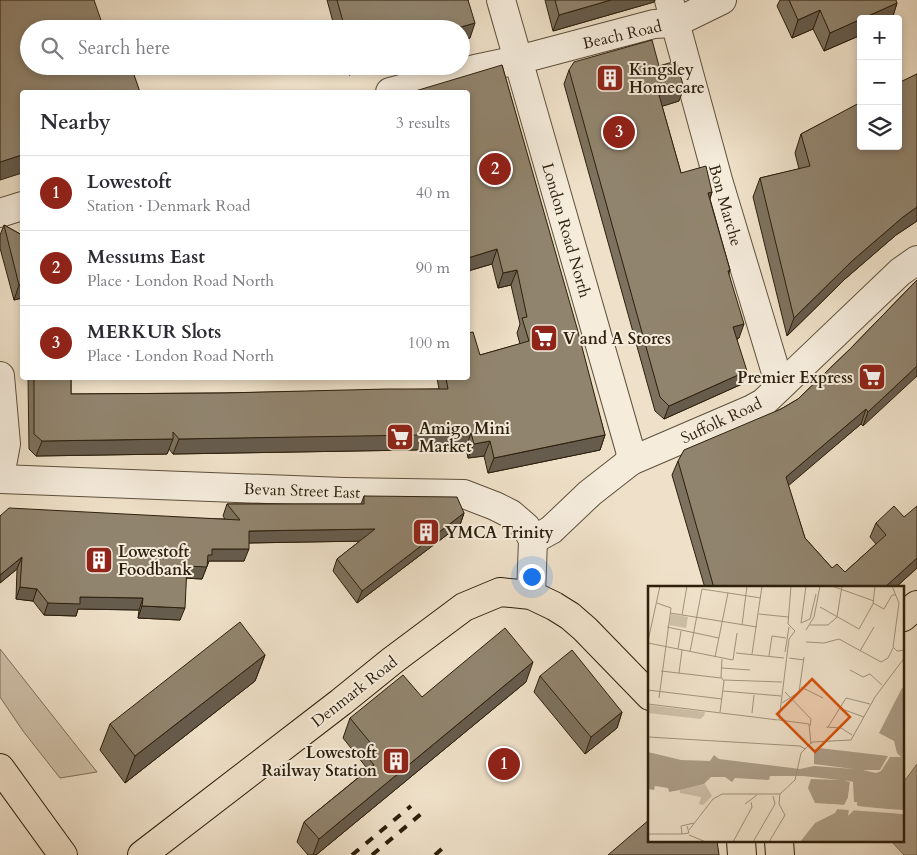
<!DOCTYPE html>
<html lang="en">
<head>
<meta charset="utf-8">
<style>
  :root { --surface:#fff; --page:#f2f2f3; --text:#2b2b33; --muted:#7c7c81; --line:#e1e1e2; --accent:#8f2418 }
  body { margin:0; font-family:Cardo,serif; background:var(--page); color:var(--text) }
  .controls { position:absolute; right:15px; top:15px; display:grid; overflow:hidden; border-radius:5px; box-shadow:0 2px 8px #0003 }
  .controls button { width:45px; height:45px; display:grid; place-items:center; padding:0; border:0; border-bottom:1px solid var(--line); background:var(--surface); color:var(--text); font:25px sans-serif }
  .you { position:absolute; left:531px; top:576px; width:18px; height:18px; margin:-12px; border:4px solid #fff; border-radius:50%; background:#1a73e8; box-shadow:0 0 0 8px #1a73e833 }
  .badge { display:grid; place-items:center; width:32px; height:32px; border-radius:50%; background:var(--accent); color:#fff; font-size:16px; font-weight:700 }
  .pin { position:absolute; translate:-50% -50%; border:2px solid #fff; box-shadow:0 1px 5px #0006 }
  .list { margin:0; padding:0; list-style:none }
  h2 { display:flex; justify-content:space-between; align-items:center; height:65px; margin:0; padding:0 20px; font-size:21px }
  h2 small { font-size:16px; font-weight:400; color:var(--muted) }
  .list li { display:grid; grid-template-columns:32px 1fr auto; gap:15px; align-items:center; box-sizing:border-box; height:75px; padding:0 20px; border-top:1px solid var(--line) }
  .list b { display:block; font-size:19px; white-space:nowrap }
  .list p { margin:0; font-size:16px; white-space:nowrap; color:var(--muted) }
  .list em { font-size:16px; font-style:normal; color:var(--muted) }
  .icon { flex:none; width:28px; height:28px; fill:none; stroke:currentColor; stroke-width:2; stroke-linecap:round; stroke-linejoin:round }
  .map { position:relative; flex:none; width:917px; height:855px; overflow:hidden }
  .search { position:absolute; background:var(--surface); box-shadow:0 2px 8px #0003; left:20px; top:20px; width:450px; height:55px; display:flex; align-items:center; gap:12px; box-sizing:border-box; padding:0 18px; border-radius:28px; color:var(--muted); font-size:19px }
  .panel { position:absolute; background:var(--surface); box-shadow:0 2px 8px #0003; left:20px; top:90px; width:450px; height:290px; border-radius:5px }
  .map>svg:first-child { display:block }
  .green { fill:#cec0a9; stroke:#7d705a }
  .water { fill:#ad9f89; stroke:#796c57 }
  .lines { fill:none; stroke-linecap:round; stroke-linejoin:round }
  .minor-casing { stroke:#5d503b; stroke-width:30 }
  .highway-casing { stroke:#2c1f0c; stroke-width:30 }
  .minor { stroke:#f5ecdc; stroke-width:28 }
  .highway { stroke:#efe1c9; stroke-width:28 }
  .rail { stroke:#2c1f0c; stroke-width:4; stroke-dasharray:9 9; stroke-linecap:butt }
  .wall { fill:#7d725f; stroke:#2c1f0c }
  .shaded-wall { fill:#665c4d; stroke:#2c1f0c }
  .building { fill:#91846e; stroke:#2c1f0c }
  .labels { text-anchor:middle; stroke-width:4; stroke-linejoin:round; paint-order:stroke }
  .street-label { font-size:16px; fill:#2c1f0c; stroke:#f5ecdc }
  .poi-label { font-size:16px; font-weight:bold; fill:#2c1f0c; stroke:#f5ecdc; text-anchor:start }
  .inset-road { fill:none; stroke:#a1937d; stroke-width:1 }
  .view { fill:#d5530c; fill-opacity:0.15; stroke:#d5530c; stroke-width:2.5 }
  .inset-edge { fill:none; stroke:#2c1f0c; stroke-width:2.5 }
</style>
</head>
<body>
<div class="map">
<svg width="917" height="855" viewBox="0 0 917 855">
  <rect width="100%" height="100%" fill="#efe1c9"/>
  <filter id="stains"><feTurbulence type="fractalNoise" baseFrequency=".004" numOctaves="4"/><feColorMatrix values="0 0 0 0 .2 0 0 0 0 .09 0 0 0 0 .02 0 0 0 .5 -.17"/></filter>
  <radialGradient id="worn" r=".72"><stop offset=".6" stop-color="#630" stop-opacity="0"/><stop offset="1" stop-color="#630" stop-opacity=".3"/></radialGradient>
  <polygon class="green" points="0,649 97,772 60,778 23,731 0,697"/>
  <polygon class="water" points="917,764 917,855 904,855 891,841 903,841 903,783"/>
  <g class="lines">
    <g class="minor-casing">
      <g id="minor">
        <polyline points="501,0 630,450 631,461"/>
        <polyline points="669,0 718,180 780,386"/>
        <polyline points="390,92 475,69 518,60 654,24 675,23 722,0"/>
        <polyline points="0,213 22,206"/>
        <polyline points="0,376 6,444 0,476"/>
        <polyline points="0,479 344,492 464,494 495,506 511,514 526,527 533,540 531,595"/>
        <polyline points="533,540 551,530 590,493 631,461 752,409 763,403 900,272 917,260"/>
      </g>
    </g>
    <g class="highway-casing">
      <g id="highway">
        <polyline points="903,617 917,605"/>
        <polyline points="0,768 63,855"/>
        <polyline points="741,841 742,855"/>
        <polyline points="779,841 780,855"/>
        <polyline points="142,855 341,702 393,660 464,607 500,592 531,595 554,606 570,616 585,629 650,696"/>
      </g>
    </g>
    <use href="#minor" class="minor"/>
    <use href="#highway" class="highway"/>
    <g class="rail">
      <polyline points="352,855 411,806"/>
      <polyline points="372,855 421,814"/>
      <polyline points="435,855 446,845"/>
    </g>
  </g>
  <g class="wall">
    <polygon points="327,0 468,0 470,38 461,40 461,29 335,29"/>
    <polygon points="545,0 655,0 654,2 553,31"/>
    <polygon points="780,0 789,0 897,3 892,19 861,19 861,35 824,51 813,29 792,38 777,6"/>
    <polygon points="502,65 605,435 600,450 488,473 484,456 468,458 466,448 414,450 173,454 169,449 167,454 36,456 29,449 28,378 71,378 71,394 224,393 439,389 437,378 468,378 480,355 520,344 517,333 520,324 511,285 498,288 492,264 468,271 468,92"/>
    <polygon points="346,66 380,66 349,75"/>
    <polygon points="659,66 679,101 662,106 681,173 712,192 710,199 730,270 729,273 739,338 737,338 742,384 664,419 655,411 564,84 569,70"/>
    <polygon points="917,74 917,221 896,235 845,279 787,336 753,197 760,178 799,169 795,153 801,134"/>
    <polygon points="4,225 22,235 22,298 14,300 0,248 0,235"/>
    <polygon points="917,280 863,426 861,424 788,485 805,538 832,568 845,572 876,544 870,537 876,523 917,568 895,588 705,588 672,475 678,461 781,409 798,399 850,349"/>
    <polygon points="364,496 464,513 460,525 357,603 333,571 337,559 360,541 249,543 244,561 209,561 202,579 186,578 180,620 138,618 139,610 78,609 76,616 44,615 33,601 16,599 17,569 0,583 0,516 225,519 223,516 227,504 361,504"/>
    <polygon points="265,655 255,681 125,783 100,750 110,724"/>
    <polygon points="540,676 622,712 617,728 585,754 534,692"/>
    <polygon points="526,682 316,855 308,855 297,842 304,822 365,772 366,767 343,738 350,718 422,697"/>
  </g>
  <g class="shaded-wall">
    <polygon points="611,0 655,0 654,2 553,31 559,15"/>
    <polygon points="897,3 892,19 862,19"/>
    <polygon points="820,10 813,29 792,38 798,20"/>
    <polygon points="861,19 861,35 824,51 830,33"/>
    <polygon points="475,23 470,38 461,40 461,29 454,29"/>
    <polygon points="352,66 380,66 349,75"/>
    <polygon points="684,88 679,101 654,109 659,95"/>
    <polygon points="22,155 22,173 0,180 0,162"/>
    <polygon points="712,192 707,206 708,193"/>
    <polygon points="917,207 917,221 896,235 845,279 787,336 794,318 852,261 903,217"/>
    <polygon points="497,249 492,264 468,271 468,258"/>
    <polygon points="517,270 511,285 498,288 503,273"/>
    <polygon points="22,284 22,298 14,300 19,285"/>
    <polygon points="744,324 739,338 728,341 733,327"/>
    <polygon points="917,366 917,376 863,426 868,412"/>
    <polygon points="747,371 742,384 664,419 669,406"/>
    <polygon points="866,409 861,424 781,492 786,477"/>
    <polygon points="471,433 466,448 414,450 173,454 179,439"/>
    <polygon points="605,435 600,450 488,473 494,458"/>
    <polygon points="173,439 167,454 36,456 42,441"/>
    <polygon points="490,441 484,456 468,458 474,444"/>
    <polygon points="464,513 460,525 357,603 362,591"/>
    <polygon points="375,529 371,541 244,543 249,531"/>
    <polygon points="212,549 249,549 244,561 209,561 202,579 182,578 187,566 208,555"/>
    <polygon points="22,557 17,569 0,583 0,575"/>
    <polygon points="917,558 917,568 895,588 884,588"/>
    <polygon points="20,587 37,589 33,601 16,599"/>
    <polygon points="80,597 143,598 139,610 78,609 76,616 44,615 48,603"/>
    <polygon points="142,606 185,608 180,620 138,618"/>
    <polygon points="265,655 255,681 125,783 135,756"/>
    <polygon points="533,662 526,682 316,855 313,855 319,839"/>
    <polygon points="622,712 617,728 585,754 591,737"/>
  </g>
  <g class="building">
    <polygon points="0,0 94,0 104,29 29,29 29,66 131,66 140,92 22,92 22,155 0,162"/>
    <polygon points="337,0 468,0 475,23 454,29 345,29"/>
    <polygon points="555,0 611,0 559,15"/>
    <polygon points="789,0 896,0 897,3 830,33 820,10 798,20"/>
    <polygon points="652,40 659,66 676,61 684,88 659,95 681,173 706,166 712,192 708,193 730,270 728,271 744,324 733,327 747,371 669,406 660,397 569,70 574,62"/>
    <polygon points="502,65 577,328 605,435 494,458 490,441 474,444 471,433 420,435 179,439 173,432 173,439 42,441 34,434 34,378 71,378 71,394 224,393 387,389 448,389 446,378 468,378 468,333 473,332 480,355 529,341 522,318 527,317 517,270 503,273 497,249 468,258 468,92 412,92"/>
    <polygon points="917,74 917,207 903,217 852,261 794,318 760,178 810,166 801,134 861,102 861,146 898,146 898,83"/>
    <polygon points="4,225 22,235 22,284 19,285"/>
    <polygon points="917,280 917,366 868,412 866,409 786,477 805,538 832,568 837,564 845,572 886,535 876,523 894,506 904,517 917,506 917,558 884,588 714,588 678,461 684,450 781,409 798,399 850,349"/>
    <polygon points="364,496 457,497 464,513 362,591 337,559 375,529 249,531 249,549 212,549 212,555 208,555 207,567 187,566 185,608 142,606 143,598 80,597 80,604 48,603 37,589 20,587 22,557 0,575 0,516 9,508 240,520 227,504 364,504"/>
    <polygon points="240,622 265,655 135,756 110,724"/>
    <polygon points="505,628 533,662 319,839 304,822 374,765 369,759 378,752 350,718 403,675 422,697"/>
    <polygon points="572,650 622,712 591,737 540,676"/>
    <polygon points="650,819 650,841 717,841 719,855 608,855"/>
  </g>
  <defs>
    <g id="building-square" transform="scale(1.4375)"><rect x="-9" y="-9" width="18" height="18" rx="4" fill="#8f2418" stroke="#f5ecdc"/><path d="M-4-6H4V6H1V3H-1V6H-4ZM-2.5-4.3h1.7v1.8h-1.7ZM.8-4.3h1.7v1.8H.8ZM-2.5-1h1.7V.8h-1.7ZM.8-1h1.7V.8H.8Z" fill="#fff"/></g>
    <g id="supermarket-square" transform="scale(1.4375)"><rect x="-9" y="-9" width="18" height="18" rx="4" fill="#8f2418" stroke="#f5ecdc"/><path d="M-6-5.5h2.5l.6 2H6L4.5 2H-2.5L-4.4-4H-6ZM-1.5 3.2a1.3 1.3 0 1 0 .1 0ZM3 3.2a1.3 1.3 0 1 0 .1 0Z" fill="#fff"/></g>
  </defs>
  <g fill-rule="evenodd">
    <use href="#building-square" x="610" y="78"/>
    <use href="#supermarket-square" x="544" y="338"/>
    <use href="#supermarket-square" x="872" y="377"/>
    <use href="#supermarket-square" x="400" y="437"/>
    <use href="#building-square" x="426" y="532"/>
    <use href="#building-square" x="99" y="560"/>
    <use href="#building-square" x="396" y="761"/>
  </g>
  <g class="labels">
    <g class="street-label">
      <text transform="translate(622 34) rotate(-13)" y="6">Beach Road</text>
      <text transform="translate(726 205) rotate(74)" y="6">Bon Marche</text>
      <text transform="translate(567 230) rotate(74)" y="6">London Road North</text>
      <text transform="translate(721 420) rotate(-25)" y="6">Suffolk Road</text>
      <text transform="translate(302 490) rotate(2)" y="6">Bevan Street East</text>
      <text transform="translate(354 691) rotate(-38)" y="6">Denmark Road</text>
    </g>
    <g class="poi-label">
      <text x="629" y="75">Kingsley<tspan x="629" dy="18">Homecare</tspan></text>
      <text x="563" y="344">V and A Stores</text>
      <text x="853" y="383" text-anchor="end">Premier Express</text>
      <text x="419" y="434">Amigo Mini<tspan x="419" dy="18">Market</tspan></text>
      <text x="445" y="538">YMCA Trinity</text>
      <text x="118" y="557">Lowestoft<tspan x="118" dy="18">Foodbank</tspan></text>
      <text x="377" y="758" text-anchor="end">Lowestoft<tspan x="377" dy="18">Railway Station</tspan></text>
    </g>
  </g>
  <g transform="translate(648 586)">
    <rect width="256" height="256" fill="#efe1c9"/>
    <path d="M23,28l17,3 -2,11 -17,-3zM0,119l57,7 -1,4 -4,3 -52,-6zM57,198l7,12 -9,9 -4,-1 2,-7 -21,-4v-3z" fill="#cec0a9"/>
    <path d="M254,102l2,1v122l-46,-5 -4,-4 -1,-20 -9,-1 6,1 -2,16 -4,7 -29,-2 -7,-15 3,-9 29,1 -37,-4h-33l-1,4 -34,-2 -3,4 -7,-5h-14l-7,7 -24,6 -11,2 -1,-4 -13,-2 -1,4 -6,-1v-37l33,8 29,1 4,-6 5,4 81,10 14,-3 40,3 -40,-5v-14l5,-2 69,8 -8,14h-17l13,3 5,-2 9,-14h11l-4,-4 -3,-12 -15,-8zM190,222l11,1 -1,7 7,-7 49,5v28h-104l15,-19 20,-10z" fill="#ad9f89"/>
    <path d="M197,194l8,2 -2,16 -5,8 6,3 4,-2 -5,-5h6v5l47,3v4l-69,-5 -7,-2 1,-3 15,1 4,-7 2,-16z" fill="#efe1c9"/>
    <path class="inset-road" d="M143,0l-3,38 7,7M158,0l-5,37 9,-4 6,-25M184,0l42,15M244,0l7,17 -6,44 4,4 8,-1M9,17l14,5 -12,90M225,17l11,6 8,-14h4M172,21l39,22 14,-25 2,-18M22,27l87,14M111,28l29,3M34,29l5,-29M94,39l5,-39M162,39h18l9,-8 5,-31M19,41l52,11M158,44l8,-13 6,-31M147,45l-6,8 -10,81 30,4 2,20M0,55l12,-55M158,56l18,1 15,-4 42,23 7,-4 5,-10M0,57l85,17 4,-27M30,63l3,-18M212,65l14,-24M42,66l12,-63 59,9M137,66l4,-25M88,67l48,5M104,68l10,-68M121,70l3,-20 14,2M67,71l13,-64M141,72l15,2M74,82l28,2M202,84l13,7 7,-3 12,11M13,85l60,7M31,87l3,-23M76,94l58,2M153,101l22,11M0,104l74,9M75,105l58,5M137,106l26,27 -1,7M134,117l17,-11 5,-35M0,118l130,16M191,122l25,9M72,126l4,-31 -3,-4 1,-18M104,127l2,-18M178,141l15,1 11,7M180,141l18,-29 24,6M0,151l152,9 5,3M164,156l39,-2 24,-43 30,-40M97,218l12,-9M39,240l2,7 -7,1 -1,-8 13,-3M41,244l24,-31 9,-5h58l15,-14 6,-27 11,-11M0,248h34M41,249l17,7M85,256l19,-35 -1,-5M105,256l22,-38 -2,-8M121,256l16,-27 -6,-11 1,-10"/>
    <path class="view" d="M164,93l38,38 -35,35 -38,-38z"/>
    <rect width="256" height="256" class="inset-edge"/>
  </g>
  <rect width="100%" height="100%" filter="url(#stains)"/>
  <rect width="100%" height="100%" fill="url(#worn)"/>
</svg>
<div class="controls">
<button>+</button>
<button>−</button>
<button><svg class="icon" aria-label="layers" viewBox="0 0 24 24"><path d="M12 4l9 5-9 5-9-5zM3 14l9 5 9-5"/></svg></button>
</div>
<div class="you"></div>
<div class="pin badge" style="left:504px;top:764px">1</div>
<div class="pin badge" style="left:495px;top:169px">2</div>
<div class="pin badge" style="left:619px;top:132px">3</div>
<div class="search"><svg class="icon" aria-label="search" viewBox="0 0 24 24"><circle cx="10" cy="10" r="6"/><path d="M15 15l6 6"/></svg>Search here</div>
<section class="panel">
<h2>Nearby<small>3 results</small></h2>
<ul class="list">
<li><span class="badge">1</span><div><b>Lowestoft</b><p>Station · Denmark Road</p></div><em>40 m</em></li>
<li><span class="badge">2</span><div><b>Messums East</b><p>Place · London Road North</p></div><em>90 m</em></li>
<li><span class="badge">3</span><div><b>MERKUR Slots</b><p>Place · London Road North</p></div><em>100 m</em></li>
</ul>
</section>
</div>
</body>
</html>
